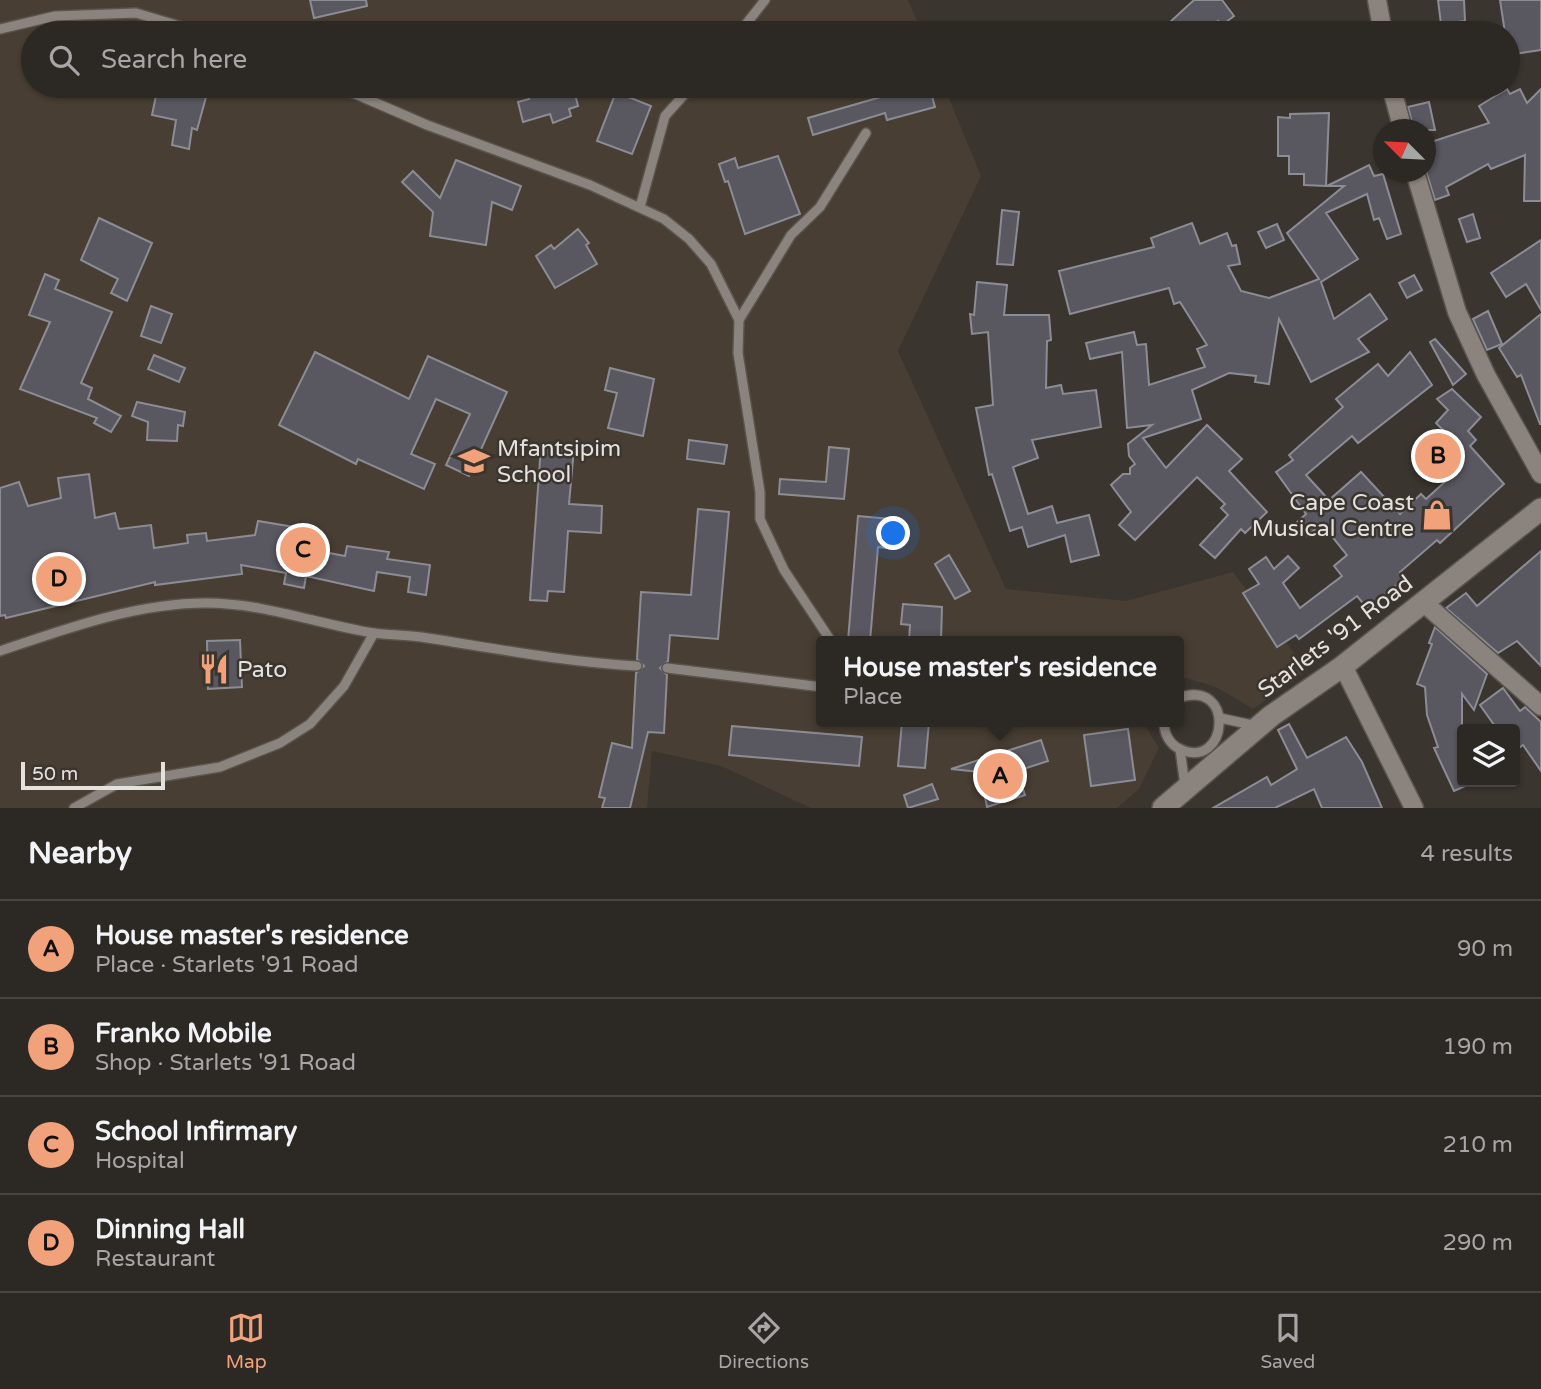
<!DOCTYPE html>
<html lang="en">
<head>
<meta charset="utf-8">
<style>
  :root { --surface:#2c2823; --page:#34302b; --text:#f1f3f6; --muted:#a6a6a6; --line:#484441; --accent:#f1a27b }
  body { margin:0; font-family:"Varela Round",sans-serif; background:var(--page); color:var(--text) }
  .controls { position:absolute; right:21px; bottom:21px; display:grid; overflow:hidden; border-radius:7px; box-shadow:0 2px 5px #0004 }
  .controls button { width:63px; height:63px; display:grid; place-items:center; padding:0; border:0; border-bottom:2px solid var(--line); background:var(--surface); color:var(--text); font:35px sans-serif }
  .compass { position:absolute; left:1373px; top:119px; width:63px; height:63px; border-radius:50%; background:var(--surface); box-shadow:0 2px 5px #0004; rotate:294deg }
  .scale { position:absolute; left:21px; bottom:18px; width:144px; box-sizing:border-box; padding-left:7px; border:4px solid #e5e1dd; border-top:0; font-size:19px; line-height:24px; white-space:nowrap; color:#e5e1dd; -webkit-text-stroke:5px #3b352f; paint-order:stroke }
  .you { position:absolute; left:894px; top:534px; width:24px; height:24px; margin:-18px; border:5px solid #fff; border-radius:50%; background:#1a73e8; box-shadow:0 0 0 10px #1a73e833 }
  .badge { display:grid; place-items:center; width:46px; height:46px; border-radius:50%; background:var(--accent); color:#111; font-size:23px; font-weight:700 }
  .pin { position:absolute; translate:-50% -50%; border:4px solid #fff; box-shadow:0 2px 7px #0006 }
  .popup { position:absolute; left:816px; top:636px; width:368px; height:91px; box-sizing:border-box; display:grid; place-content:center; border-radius:7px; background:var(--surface); filter:drop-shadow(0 2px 5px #0005); font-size:23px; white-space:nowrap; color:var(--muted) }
  .popup b { font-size:26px; color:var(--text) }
  .popup::after { content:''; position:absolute; left:50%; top:100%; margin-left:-14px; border:14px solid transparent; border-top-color:var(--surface) }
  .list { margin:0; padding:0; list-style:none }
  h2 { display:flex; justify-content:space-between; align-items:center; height:91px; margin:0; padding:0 28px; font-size:30px }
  h2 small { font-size:23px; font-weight:400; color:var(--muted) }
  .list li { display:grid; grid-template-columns:46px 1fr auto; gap:21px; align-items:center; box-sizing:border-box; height:98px; padding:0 28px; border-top:2px solid var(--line) }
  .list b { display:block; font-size:26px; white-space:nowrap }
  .list p { margin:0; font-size:23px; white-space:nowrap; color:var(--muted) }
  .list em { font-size:23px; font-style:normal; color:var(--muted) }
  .icon { flex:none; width:38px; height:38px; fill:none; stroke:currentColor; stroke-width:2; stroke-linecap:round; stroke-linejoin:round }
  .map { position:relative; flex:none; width:1541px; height:808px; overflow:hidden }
  .search { position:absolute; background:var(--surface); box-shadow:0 2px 5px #0004; left:21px; right:21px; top:21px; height:77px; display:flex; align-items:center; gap:18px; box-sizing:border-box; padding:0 24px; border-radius:38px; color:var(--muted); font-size:26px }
  .sheet { height:483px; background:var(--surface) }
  nav { display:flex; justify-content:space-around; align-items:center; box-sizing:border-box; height:98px; border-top:2px solid var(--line); background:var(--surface); font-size:19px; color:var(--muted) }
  nav a { display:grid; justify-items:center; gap:4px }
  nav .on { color:var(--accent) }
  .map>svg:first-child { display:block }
  .built { fill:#483e33 }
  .building { fill:#595860; stroke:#8c8c94; stroke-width:2 }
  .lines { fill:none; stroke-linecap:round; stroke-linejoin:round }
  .lane-casing { stroke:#59544e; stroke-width:12 }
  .street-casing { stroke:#59544e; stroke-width:21 }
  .secondary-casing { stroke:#59544e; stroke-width:24 }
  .lane { stroke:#8b847e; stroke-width:9 }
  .street { stroke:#8b847e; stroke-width:18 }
  .secondary { stroke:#8b847e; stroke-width:21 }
  .labels { text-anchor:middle; stroke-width:5; stroke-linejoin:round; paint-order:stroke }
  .poi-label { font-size:23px; fill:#e5e1dd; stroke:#3b352f; text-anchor:start }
  .street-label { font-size:23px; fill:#e5e1dd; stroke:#3b352f }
</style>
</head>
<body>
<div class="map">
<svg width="1541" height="808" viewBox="0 0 1541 808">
  <rect width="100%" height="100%" fill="#3b352f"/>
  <polygon class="built" points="0,0 908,0 922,33 33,33 33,86 944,86 981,176 898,351 1006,589 1126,601 1233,572 1307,670 1253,709 1216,687 1179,676 1178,641 822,641 822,722 1143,722 1159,748 1139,789 1117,808 811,808 721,766 652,751 647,808 0,808"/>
  <g class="building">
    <polygon points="310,0 366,0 367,6 314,18"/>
    <polygon points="1194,0 1222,0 1234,16 1222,25 1218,21 1205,33 1180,33 1170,22"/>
    <polygon points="1438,0 1464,0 1465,21 1441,24"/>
    <polygon points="1500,0 1541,0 1541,50 1508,55 1508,33 1505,33"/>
    <polygon points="158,86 209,86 197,130 192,128 189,149 172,145 176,120 152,115"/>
    <polygon points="525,86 573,86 578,106 569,109 571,116 553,123 550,114 523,122 518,102 529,99"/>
    <polygon points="919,86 929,86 935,107 887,120 885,113 813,135 808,118"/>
    <polygon points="1507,89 1510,94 1520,89 1527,103 1541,89 1541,201 1524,201 1525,155 1491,169 1488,164 1446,187 1449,195 1435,200 1425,168 1425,144 1489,123 1479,106"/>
    <polygon points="616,92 651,106 632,154 597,141"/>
    <polygon points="1429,102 1435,130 1414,130 1408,107"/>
    <polygon points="1329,113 1326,186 1304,185 1304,174 1289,174 1289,156 1278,156 1278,117 1290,118 1290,114"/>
    <polygon points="778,156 800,214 745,234 728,181 725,182 719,164 735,158 738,168"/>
    <polygon points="456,160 521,186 512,210 492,202 486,245 430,236 433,212 402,182 413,171 440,198"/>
    <polygon points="1369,165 1374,176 1383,174 1401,234 1387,239 1379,218 1374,220 1367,194 1326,213 1358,259 1321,282 1334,319 1370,294 1387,319 1358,339 1369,352 1311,382 1279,319 1269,384 1255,382 1256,376 1229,373 1192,390 1201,419 1143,438 1166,468 1207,425 1242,459 1229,471 1267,512 1245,533 1241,529 1215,558 1200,545 1228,515 1221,508 1225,504 1197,477 1135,540 1119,525 1131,512 1111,485 1123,474 1130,474 1130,468 1135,464 1129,456 1128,444 1152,425 1127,428 1122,352 1090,359 1086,343 1134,332 1137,345 1146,344 1149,385 1205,367 1197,349 1207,345 1180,302 1174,304 1169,288 1070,314 1059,271 1154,247 1151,238 1192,223 1200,244 1227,233 1232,246 1236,245 1240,264 1228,266 1241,291 1269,298 1319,279 1287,233 1344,186 1327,186"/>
    <polygon points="1002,210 1019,212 1013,265 997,264"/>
    <polygon points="1473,214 1480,238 1467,242 1459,219"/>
    <polygon points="99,218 152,243 127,301 111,293 118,279 81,260"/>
    <polygon points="1277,224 1284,240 1266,248 1258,232"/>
    <polygon points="578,229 589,243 586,245 597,264 555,288 536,256 551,245 554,249"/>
    <polygon points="1541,240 1541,310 1526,284 1506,297 1491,273"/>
    <polygon points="45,274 59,280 55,289 112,312 81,383 92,388 88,399 121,416 111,432 94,423 97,418 20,389 50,322 29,315"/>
    <polygon points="1414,275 1422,290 1407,298 1399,283"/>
    <polygon points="977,282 1007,285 1004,315 1049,315 1051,340 1047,341 1046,388 1061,385 1063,394 1096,390 1101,427 1032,440 1038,458 1013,467 1028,514 1052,506 1057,523 1089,515 1099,555 1071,562 1065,535 1028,547 1022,527 1010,531 992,474 989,475 976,408 993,405 988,332 972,334 970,314 974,315"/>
    <polygon points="151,306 172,314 161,343 141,336"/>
    <polygon points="1488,311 1502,344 1487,350 1473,319"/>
    <polygon points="1541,314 1541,424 1540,424 1521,375 1517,377 1499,348"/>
    <polygon points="1435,339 1466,374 1453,385 1430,342"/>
    <polygon points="315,352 409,399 428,356 507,392 469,476 446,465 470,414 436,399 411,454 435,464 424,489 358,459 356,464 279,425"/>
    <polygon points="1410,352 1432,385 1358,443 1352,436 1306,475 1329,500 1361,472 1400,514 1421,494 1426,499 1447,480 1424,453 1446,433 1436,423 1448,410 1437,399 1452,389 1481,417 1468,431 1476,440 1470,446 1504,484 1440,543 1437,540 1400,572 1405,578 1368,609 1357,596 1299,639 1296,635 1277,647 1243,593 1259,584 1249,569 1266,557 1274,569 1288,556 1299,568 1283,583 1300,608 1342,576 1334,566 1347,555 1322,524 1307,536 1296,523 1306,514 1276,472 1293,460 1289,455 1343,407 1336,399 1378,364 1388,376"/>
    <polygon points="154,355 185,368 179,382 148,369"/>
    <polygon points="610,368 654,379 643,436 608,428 617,393 605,390"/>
    <polygon points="137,402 185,412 183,426 178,425 177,441 147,440 148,422 132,416"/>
    <polygon points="689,440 727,445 724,464 687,459"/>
    <polygon points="541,446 574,448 569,504 602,506 601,533 568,531 564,592 548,591 547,601 530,600"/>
    <polygon points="829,447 849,449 844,499 779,494 780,479 826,482"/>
    <polygon points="89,474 95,518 115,513 119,529 151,525 154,548 188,543 187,535 206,533 207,541 255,535 258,521 294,527 316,533 314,550 345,556 347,546 389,552 387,559 430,565 426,595 408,592 410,577 377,572 374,591 306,576 304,588 284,584 286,573 241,565 242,574 155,585 155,582 6,618 5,615 0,616 0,488 19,482 28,506 61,498 58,478"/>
    <polygon points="698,509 729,512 718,639 670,635 668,661 660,668 667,675 664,733 648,732 630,808 602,808 605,798 599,797 612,743 632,748 636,673 644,666 637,659 641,592 691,595"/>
    <polygon points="858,516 890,519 887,548 878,547 870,641 848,641"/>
    <polygon points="1541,551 1541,666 1517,641 1498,653 1446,608 1466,593 1477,606"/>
    <polygon points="949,555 970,591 955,599 935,564"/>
    <polygon points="903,604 942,607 941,641 909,641 910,625 901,624"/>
    <polygon points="1435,627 1487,674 1474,710 1462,694 1462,782 1468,785 1454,791 1434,748 1438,747 1427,715 1425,687 1417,684 1432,644 1429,643"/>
    <polygon points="240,640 242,687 208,689 207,641"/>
    <polygon points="1503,688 1520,711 1525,707 1541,722 1541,771 1523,745 1515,751 1515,729 1497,729 1480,705"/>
    <polygon points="902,722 929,722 925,768 898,766"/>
    <polygon points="1289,724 1307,758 1346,737 1362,762 1382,808 1322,808 1314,789 1275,808 1213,808 1267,777 1271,785 1297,769 1278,730"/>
    <polygon points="732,726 862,737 859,766 729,755"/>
    <polygon points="1128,729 1135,780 1091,786 1084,735"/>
    <polygon points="1041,740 1048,761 1017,771 1025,795 987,807 980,772 951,769"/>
    <polygon points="932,784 938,799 908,808 904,795"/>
  </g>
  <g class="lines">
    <g class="lane-casing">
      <g id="lane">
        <polyline points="0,29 55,16 136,13 203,33"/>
        <polyline points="739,33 765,0"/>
        <polyline points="337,86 427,125 590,185 664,219 689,239 711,264 739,320 738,353 760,492 760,519 784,570 831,641"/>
        <polyline points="640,207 665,116 692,86"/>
        <polyline points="739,320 791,235 820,207 866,133"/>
        <path d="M0,651c65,-22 136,-48 206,-48 58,0 111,21 167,30 16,2 32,2 48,4 72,11 143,25 216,29"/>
        <polyline points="667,668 822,687"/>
        <polyline points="1220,718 1257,726"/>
        <path d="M1164,722c0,11 5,22 16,27 48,23 57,-72 -2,-51"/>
        <polyline points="1180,749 1185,786"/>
        <polyline points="74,808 117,784 220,767 280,743 310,724 344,686 374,633"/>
      </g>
    </g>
    <g class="street-casing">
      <g id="street">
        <polyline points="1377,0 1383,33"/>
        <polyline points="1391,86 1403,130"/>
        <polyline points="1415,172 1457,312 1486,375 1541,474"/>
        <polyline points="1423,602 1541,706"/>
        <polyline points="1343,666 1414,808"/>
      </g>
    </g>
    <g class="secondary-casing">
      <polyline id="secondary" points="1163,808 1271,716 1343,666 1541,509"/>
    </g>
    <use href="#lane" class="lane"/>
    <use href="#street" class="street"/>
    <use href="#secondary" class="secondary"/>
  </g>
  <defs>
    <g id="school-bare" transform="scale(2.415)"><path d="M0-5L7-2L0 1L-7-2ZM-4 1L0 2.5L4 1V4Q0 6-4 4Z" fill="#f1a27b" stroke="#3b352f" stroke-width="2.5" paint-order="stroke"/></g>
    <g id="shop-bare" transform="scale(2.415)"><path d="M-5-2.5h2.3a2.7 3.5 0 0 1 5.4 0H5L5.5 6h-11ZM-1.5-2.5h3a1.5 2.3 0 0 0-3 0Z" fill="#f1a27b" stroke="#3b352f" stroke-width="2.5" paint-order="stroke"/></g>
    <g id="restaurant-bare" transform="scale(2.415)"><path d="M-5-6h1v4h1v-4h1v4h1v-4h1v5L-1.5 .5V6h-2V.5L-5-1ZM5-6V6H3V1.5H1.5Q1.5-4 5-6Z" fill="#f1a27b" stroke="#3b352f" stroke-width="2.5" paint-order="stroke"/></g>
  </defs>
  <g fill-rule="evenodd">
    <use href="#school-bare" x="474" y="461"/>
    <use href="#shop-bare" x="1437" y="515"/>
    <use href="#restaurant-bare" x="214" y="669"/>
  </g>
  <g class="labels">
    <g class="poi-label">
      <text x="497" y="456">Mfantsipim<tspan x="497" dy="26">School</tspan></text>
      <text x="1414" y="510" text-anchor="end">Cape Coast<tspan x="1414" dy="26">Musical Centre</tspan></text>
      <text x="237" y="677">Pato</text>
    </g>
    <g class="street-label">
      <text transform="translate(1335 636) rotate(-37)" y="8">Starlets '91 Road</text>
    </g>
  </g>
</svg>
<div class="controls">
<button><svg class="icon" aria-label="layers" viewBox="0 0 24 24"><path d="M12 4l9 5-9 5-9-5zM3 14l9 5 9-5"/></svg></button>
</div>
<svg class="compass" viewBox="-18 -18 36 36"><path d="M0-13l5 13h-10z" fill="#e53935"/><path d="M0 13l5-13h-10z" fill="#a6a6a6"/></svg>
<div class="scale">50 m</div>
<div class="you"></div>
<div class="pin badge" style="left:1000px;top:776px">A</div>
<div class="popup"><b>House master's residence</b>Place</div>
<div class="pin badge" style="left:1438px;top:456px">B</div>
<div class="pin badge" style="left:303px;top:550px">C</div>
<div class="pin badge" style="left:59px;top:579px">D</div>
<div class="search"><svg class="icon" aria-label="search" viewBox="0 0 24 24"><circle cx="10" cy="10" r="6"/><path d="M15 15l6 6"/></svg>Search here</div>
</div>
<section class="sheet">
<h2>Nearby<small>4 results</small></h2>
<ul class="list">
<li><span class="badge">A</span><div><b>House master's residence</b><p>Place · Starlets '91 Road</p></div><em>90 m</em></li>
<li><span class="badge">B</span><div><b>Franko Mobile</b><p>Shop · Starlets '91 Road</p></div><em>190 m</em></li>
<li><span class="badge">C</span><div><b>School Infirmary</b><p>Hospital</p></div><em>210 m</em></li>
<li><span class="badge">D</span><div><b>Dinning Hall</b><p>Restaurant</p></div><em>290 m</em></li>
</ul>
</section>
<nav>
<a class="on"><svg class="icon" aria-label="map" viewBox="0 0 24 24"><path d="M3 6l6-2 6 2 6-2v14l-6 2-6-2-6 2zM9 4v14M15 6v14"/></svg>Map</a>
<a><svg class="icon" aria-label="directions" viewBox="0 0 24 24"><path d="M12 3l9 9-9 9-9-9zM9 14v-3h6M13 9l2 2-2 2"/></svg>Directions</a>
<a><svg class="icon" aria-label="saved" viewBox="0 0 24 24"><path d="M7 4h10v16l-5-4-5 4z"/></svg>Saved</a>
</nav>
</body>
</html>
